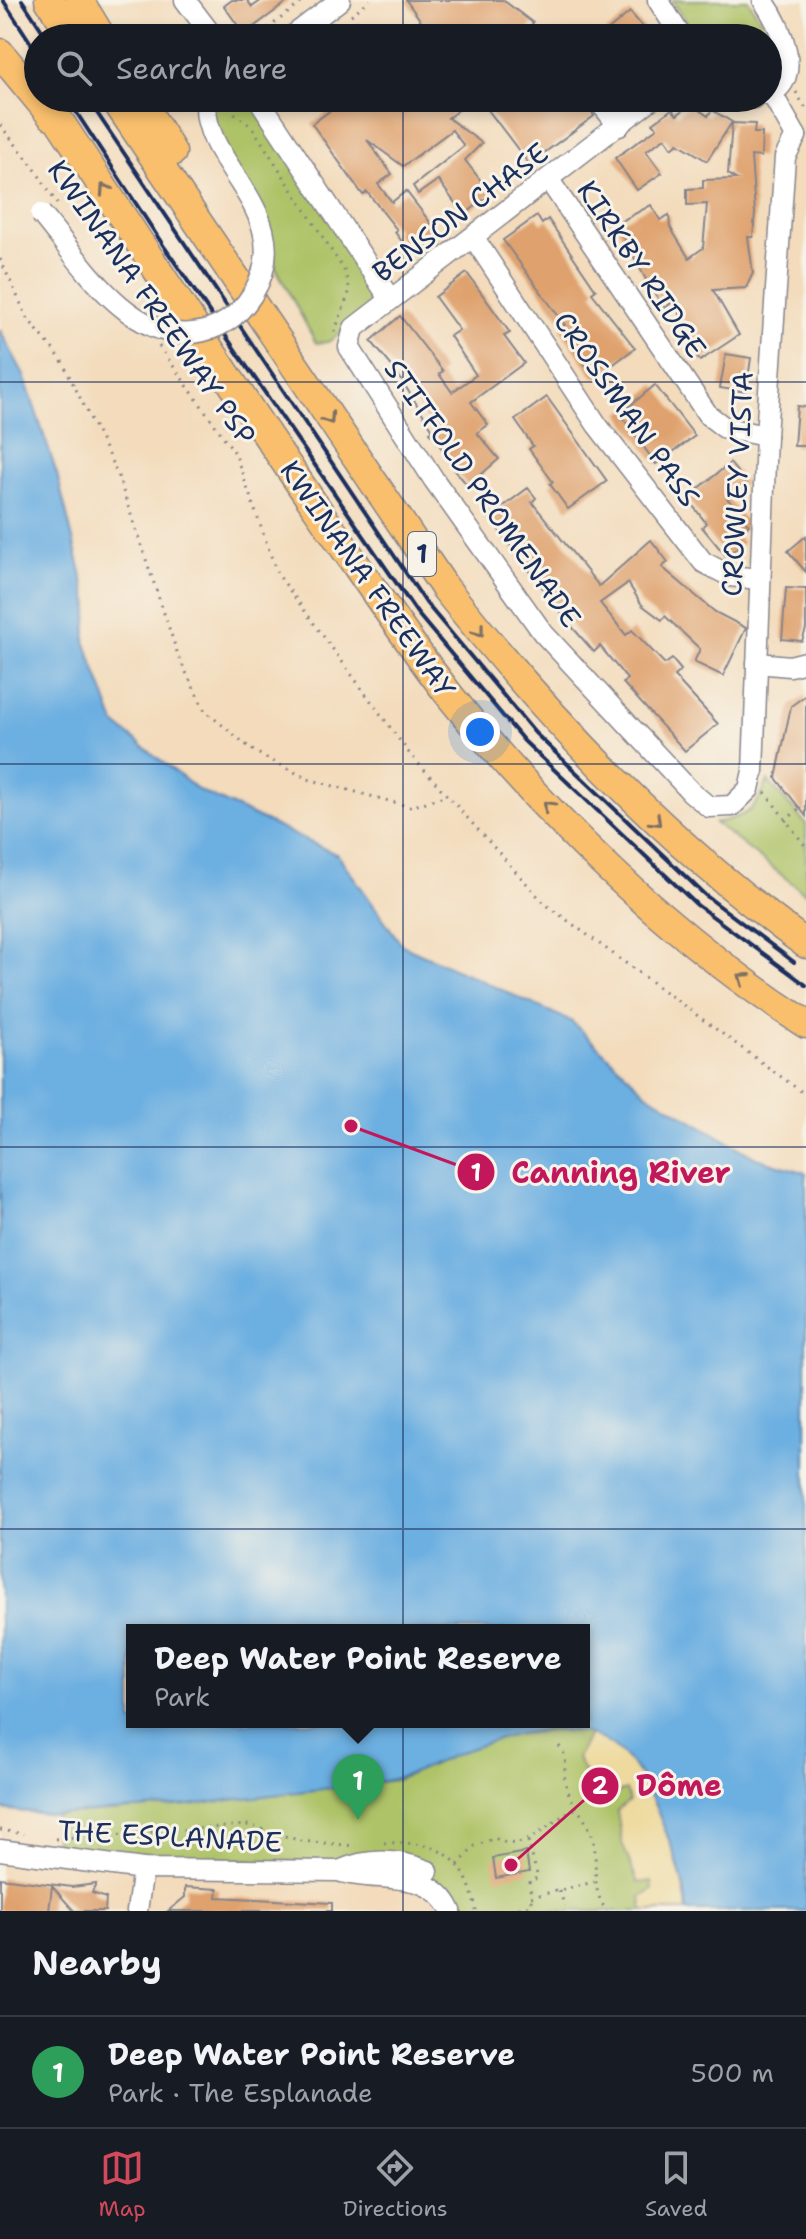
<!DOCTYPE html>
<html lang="en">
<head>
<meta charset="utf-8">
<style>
  :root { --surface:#171b24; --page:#242831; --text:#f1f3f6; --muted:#9ea1a6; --line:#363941; --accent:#d1495b }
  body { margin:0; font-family:"Shantell Sans",sans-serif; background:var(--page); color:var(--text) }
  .you { position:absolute; left:480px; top:732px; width:28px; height:28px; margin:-20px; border:6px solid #fff; border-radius:50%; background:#1a73e8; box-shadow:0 0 0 12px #1a73e833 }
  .badge { display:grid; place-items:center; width:52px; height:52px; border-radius:50%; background:var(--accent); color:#fff; font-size:26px; font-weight:700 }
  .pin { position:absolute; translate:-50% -66px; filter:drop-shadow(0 2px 4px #0008) }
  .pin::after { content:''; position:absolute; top:42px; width:28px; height:24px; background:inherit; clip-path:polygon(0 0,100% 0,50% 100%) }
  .popup { position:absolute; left:126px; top:1624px; width:464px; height:104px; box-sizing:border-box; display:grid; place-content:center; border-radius:0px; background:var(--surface); filter:drop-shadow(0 2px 6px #0005); font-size:26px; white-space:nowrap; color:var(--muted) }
  .popup b { font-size:30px; color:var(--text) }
  .popup::after { content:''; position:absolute; left:50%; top:100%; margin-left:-16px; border:16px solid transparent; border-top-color:var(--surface) }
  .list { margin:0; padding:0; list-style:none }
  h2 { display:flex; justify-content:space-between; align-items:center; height:104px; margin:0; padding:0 32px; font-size:34px }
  h2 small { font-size:26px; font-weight:400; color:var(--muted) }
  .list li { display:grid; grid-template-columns:52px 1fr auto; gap:24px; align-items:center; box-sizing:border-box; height:112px; padding:0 32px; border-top:2px solid var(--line) }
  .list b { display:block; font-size:30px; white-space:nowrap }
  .list p { margin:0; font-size:26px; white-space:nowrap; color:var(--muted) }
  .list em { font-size:26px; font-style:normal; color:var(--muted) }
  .icon { flex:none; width:44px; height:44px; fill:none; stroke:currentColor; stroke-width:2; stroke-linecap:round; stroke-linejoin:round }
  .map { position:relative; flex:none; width:806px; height:1911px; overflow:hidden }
  .search { position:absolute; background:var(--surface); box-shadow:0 4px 12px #0003; left:24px; right:24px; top:24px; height:88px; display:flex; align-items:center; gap:20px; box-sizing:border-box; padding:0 28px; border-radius:44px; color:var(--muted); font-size:30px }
  .sheet { height:216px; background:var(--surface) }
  nav { display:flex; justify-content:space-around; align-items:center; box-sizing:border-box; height:112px; border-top:2px solid var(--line); background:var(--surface); font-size:22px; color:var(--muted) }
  nav a { display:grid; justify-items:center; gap:4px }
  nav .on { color:var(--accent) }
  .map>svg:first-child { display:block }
  .green { fill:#aec368; stroke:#647963; stroke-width:2 }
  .sand { fill:#eeda9e; stroke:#84847e; stroke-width:2 }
  .water { fill:#6cafe1; stroke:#446fa0; stroke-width:2; fill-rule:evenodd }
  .building { fill:#dfa16d }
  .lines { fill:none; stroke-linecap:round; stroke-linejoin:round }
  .minor-casing { stroke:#87858c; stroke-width:23 }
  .highway-casing { stroke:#87858c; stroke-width:31 }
  .path { stroke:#87858c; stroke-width:3; stroke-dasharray:2 6; stroke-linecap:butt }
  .minor { stroke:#fff; stroke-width:20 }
  .highway { stroke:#f9bf6d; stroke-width:28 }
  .rail { stroke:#1b2f5e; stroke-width:4 }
  .minor-bridge-casing { stroke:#87858c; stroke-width:23; stroke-linecap:butt }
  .minor-bridge { stroke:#fff; stroke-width:20 }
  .oneway { stroke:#7f7065 }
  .grid { fill:none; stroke:#1b2f5e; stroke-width:2; stroke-opacity:0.55 }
  .labels { text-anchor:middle; stroke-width:6; stroke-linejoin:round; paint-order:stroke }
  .shield { fill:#f7f3e8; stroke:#5d6a87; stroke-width:2 }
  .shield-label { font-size:26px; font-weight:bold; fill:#1b2f5e }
  .street-label { font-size:28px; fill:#1b2f5e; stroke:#f7f3e8 }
  .leader { fill:none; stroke:#c2185b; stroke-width:3 }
  .callout-dot { fill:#c2185b; stroke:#f7f3e8; stroke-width:3 }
  .mark-label { font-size:24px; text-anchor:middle; font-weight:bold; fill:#fff }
  .callout-label { font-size:30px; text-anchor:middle; font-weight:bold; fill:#c2185b; stroke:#f7f3e8; stroke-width:6; stroke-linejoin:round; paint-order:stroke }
</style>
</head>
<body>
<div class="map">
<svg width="806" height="1911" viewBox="0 0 806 1911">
  <rect width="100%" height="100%" fill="#f7f3e8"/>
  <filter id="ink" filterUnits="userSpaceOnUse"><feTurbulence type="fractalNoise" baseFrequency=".0125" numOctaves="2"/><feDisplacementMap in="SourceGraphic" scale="16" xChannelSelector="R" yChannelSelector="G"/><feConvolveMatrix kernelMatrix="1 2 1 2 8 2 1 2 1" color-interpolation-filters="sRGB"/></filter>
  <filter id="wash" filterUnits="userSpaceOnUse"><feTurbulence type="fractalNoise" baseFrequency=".006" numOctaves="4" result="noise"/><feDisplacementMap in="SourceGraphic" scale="32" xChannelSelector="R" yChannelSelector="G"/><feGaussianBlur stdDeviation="1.8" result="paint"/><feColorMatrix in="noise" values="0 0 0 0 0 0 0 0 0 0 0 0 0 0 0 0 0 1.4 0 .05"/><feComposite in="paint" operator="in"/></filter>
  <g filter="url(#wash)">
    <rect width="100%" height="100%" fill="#f3dbbb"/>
    <g class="green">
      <polygon points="672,0 748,0 774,41 771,70 768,73 768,38 697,38"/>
      <polygon points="219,98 253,98 385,299 328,342 316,343 269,255 210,124 212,104"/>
      <path d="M768,781l38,43v70l-91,-71c33,-7 40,-12 53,-42z"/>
      <polygon points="554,1731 590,1732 619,1747 687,1911 455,1911 444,1885 397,1865 55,1853 55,1815 189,1805 397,1780 472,1747 512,1735"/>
    </g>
    <path class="sand" d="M590,1732c19,10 37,19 49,37 18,28 46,110 48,142h-44l-2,-14 12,-7 -1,-9 -14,2 -16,-40 -5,-32 12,-10 -3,-11 -28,8 -21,-40z"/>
    <path class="water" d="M0,330l23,43 34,101 32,131 -4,36 30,83 83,66 140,65 64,90 169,76 77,73 108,64 50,15v738h-119c-2,-37 -20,-76 -34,-110 -36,-85 -100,-82 -178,-54 -37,12 -62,31 -103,36l-183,22 -134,10 -55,-6zM132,1630h452v92h-452z"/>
    <g id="blocks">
      <g class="building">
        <polygon points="232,0 247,0 252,7 262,0 290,0 244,34 224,6"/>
        <polygon points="406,0 503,0 533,23 522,38 433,38"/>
        <polygon points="630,12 652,38 599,38"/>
        <polygon points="358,23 379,38 347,38"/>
        <polygon points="347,98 474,98 448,118 482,143 465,160 491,194 464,215 438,180 418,194 413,186 464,146 452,130 403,166 367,140 392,174 378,184 392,202 406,191 439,234 412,255 395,232 397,230 367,192 363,195 312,124"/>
        <polygon points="479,98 583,98 594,116 529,164"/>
        <polygon points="691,104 708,116 712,110 732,122 707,161 678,143 672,148 665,138 646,151 662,173 637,190 615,158 657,128 653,123 672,109 677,115"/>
        <polygon points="732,123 755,124 754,133 762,133 761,157 751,156 755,213 753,237 748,237 753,273 746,288 713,290 739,335 700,361 679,331 687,325 672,302 665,308 650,287 616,224 651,205 660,220 669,215 670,227 689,258 703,248 707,204 687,205 687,189 703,188 703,180 736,179 728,174"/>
        <polygon points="537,216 542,224 548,219 596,290 592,293 635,348 595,378 560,329 565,325 503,240"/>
        <polygon points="467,273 510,333 504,336 524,363 471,402 488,425 477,433 499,459 468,486 449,463 451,461 430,432 433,430 395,370 371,341 400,316 443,371 439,374 452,392 476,375 450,336 459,330 435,297"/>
        <polygon points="726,354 751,358 746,392 720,388"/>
        <polygon points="655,385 695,436 656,464 620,414"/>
        <polygon points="547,397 607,481 568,509 550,484 553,482 529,449 533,446 515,420"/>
        <polygon points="797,406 806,407 806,446 794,446"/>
        <polygon points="730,463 746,483 727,498 749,525 736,535 743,543 726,556 702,527 706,523 687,498"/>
        <polygon points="528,488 536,498 532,502 599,586 651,540 668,562 662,567 715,612 746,628 723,676 694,662 700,649 665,616 662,620 642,605 628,583 600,603 626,635 632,630 665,664 672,659 681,670 674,676 718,724 685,751 623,683 627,679 600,646 594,652 574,629 489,517"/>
        <polygon points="806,536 806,572 788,551"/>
        <polygon points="786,588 806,589 806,629 802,641 782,639"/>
        <polygon points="806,695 806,816 776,778 791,706"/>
        <polygon points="526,1852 529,1872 496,1878 493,1858"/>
        <polygon points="0,1878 72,1887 96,1884 92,1893 106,1898 105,1911 74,1911 52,1886 49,1911 0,1911"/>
        <polygon points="185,1887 218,1889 217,1897 332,1903 332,1911 168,1911 185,1897"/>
      </g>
    </g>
  </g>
  <g filter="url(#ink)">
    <use href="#blocks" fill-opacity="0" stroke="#87858c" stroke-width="2"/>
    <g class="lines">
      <g class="minor-casing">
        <g id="minor">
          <polyline points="185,0 214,38"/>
          <polyline points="658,0 682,38"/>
          <path d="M763,0c17,25 43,78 5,95"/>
          <polyline points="290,38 340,0"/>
          <polyline points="772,94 796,136"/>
          <polyline points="258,98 390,299"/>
          <polyline points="596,98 619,126"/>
          <polyline points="653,98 354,328 349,347 434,480 543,633 691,792 709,807 732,806 749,789 753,771 766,436 785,157 796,136"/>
          <polyline points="738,98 753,98"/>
          <polyline points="549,180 708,415 725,428 766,436"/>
          <polyline points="474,238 597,425 703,562 730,576 759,579"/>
          <polyline points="757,663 790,666 806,662"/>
          <path d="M0,1850l143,19 196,2c38,13 91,-5 112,40"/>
          <path d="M339,1871c29,-13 59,-12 89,0"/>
          <polyline points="137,1911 143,1869"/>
        </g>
      </g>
      <g class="highway-casing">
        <g id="highway">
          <polyline points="49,0 74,38"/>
          <polyline points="79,0 102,38"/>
          <polyline points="0,53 51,115"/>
          <path d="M44,98c92,138 181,278 276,415 43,61 84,124 130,183 100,125 221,241 356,328"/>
          <path d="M114,98l331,490c106,134 223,256 361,356"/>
          <polyline points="139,98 172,152"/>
        </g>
      </g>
      <g class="path">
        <polyline points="351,15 370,0"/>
        <polyline points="255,38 305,0"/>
        <polyline points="796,92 806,109"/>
        <polyline points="235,98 233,112 252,127 344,270 350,290 333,336"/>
        <polyline points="0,125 33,166 57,204"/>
        <polyline points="0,259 28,319 61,359 117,473 179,658 205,711 255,752 308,779 411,807 447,795"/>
        <polyline points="159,346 235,453 277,573 409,753 545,904 806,1095"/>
        <polyline points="765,792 806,847"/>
        <polyline points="785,821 800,808"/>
        <path d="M559,1746c11,13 4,21 6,35 4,22 22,36 28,57 6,26 -4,50 14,73"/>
        <polyline points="0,1830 24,1834"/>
        <polyline points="55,1839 249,1825 301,1841 356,1846"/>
        <polyline points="528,1841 538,1878 529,1881 531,1897 594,1882"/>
        <path d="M384,1843c54,-2 82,11 92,68"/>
        <path d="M458,1865l17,-19 20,-8c30,19 54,-18 80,-29"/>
        <polyline points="559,1891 565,1906"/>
        <polyline points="503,1911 531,1905 531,1897"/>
      </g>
      <use href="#minor" class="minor"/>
      <use href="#highway" class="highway"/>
      <g class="rail">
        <polyline points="3,0 38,54"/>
        <polyline points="22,0 47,38"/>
        <polyline points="67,98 165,248 417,613 524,741 697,905 806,985"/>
        <polyline points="87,98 426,603 535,733 705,895 794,962"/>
      </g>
      <g class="minor-bridge-casing">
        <path id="minor-bridge" d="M41,214c38,45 86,126 152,119 26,-3 45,-16 59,-38 49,-79 -48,-128 -46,-190"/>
      </g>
      <use href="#minor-bridge" class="minor-bridge"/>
    </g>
    <defs><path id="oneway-chevron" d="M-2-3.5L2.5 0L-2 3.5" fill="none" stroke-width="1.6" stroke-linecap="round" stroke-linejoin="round" transform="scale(2)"/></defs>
    <g class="oneway">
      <use href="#oneway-chevron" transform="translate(105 189) rotate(-124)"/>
      <use href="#oneway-chevron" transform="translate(329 419) rotate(56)"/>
      <use href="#oneway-chevron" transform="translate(479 631) rotate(52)"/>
      <use href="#oneway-chevron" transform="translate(548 806) rotate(-134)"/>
      <use href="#oneway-chevron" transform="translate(656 821) rotate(44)"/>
      <use href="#oneway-chevron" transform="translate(743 978) rotate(-144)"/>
    </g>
  </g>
  <path class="grid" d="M403,0v38M403,98v1813M0,382h806M0,764h806M0,1147h806M0,1529h806"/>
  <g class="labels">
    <rect class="shield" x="408" y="532" width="28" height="44" rx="6"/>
    <g class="shield-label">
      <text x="422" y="563">1</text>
    </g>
    <g class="street-label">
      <text transform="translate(460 212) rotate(-37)" y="10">BENSON CHASE</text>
      <text transform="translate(642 269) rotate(56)" y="10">KIRKBY RIDGE</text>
      <text transform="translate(152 302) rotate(55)" y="10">KWINANA FREEWAY PSP</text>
      <text transform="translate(627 409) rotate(55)" y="10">CROSSMAN PASS</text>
      <text transform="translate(737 484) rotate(-87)" y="10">CROWLEY VISTA</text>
      <text transform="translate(483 493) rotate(55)" y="10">STITFOLD PROMENADE</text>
      <text transform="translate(368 579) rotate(55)" y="10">KWINANA FREEWAY</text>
      <text transform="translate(170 1836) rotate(3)" y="10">THE ESPLANADE</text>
    </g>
  </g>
  <path class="leader" d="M351 1126L476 1172M511 1865L600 1786"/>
  <g class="callout-dot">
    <circle cx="351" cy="1126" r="8"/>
    <circle cx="511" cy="1865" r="8"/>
    <circle cx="476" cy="1172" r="20"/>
    <circle cx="600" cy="1786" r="20"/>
  </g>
  <g class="mark-label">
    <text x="476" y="1181">1</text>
    <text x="600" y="1794">2</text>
  </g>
  <g class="callout-label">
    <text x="621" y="1183">Canning River</text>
    <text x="679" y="1796">Dôme</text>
  </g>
</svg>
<div class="you"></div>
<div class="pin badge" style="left:358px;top:1820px;background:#2e9e5b">1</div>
<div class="popup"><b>Deep Water Point Reserve</b>Park</div>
<div class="search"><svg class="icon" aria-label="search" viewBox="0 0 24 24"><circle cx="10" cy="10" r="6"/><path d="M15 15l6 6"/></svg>Search here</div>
</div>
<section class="sheet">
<h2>Nearby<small></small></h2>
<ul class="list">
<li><span class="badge" style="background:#2e9e5b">1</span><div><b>Deep Water Point Reserve</b><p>Park · The Esplanade</p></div><em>500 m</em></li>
</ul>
</section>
<nav>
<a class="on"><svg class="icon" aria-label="map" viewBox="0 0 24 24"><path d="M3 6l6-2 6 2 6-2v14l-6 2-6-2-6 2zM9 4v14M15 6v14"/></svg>Map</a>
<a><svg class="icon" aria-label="directions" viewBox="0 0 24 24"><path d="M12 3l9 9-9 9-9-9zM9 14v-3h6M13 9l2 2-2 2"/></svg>Directions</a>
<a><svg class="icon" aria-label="saved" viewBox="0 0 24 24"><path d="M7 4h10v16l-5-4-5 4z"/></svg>Saved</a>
</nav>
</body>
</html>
